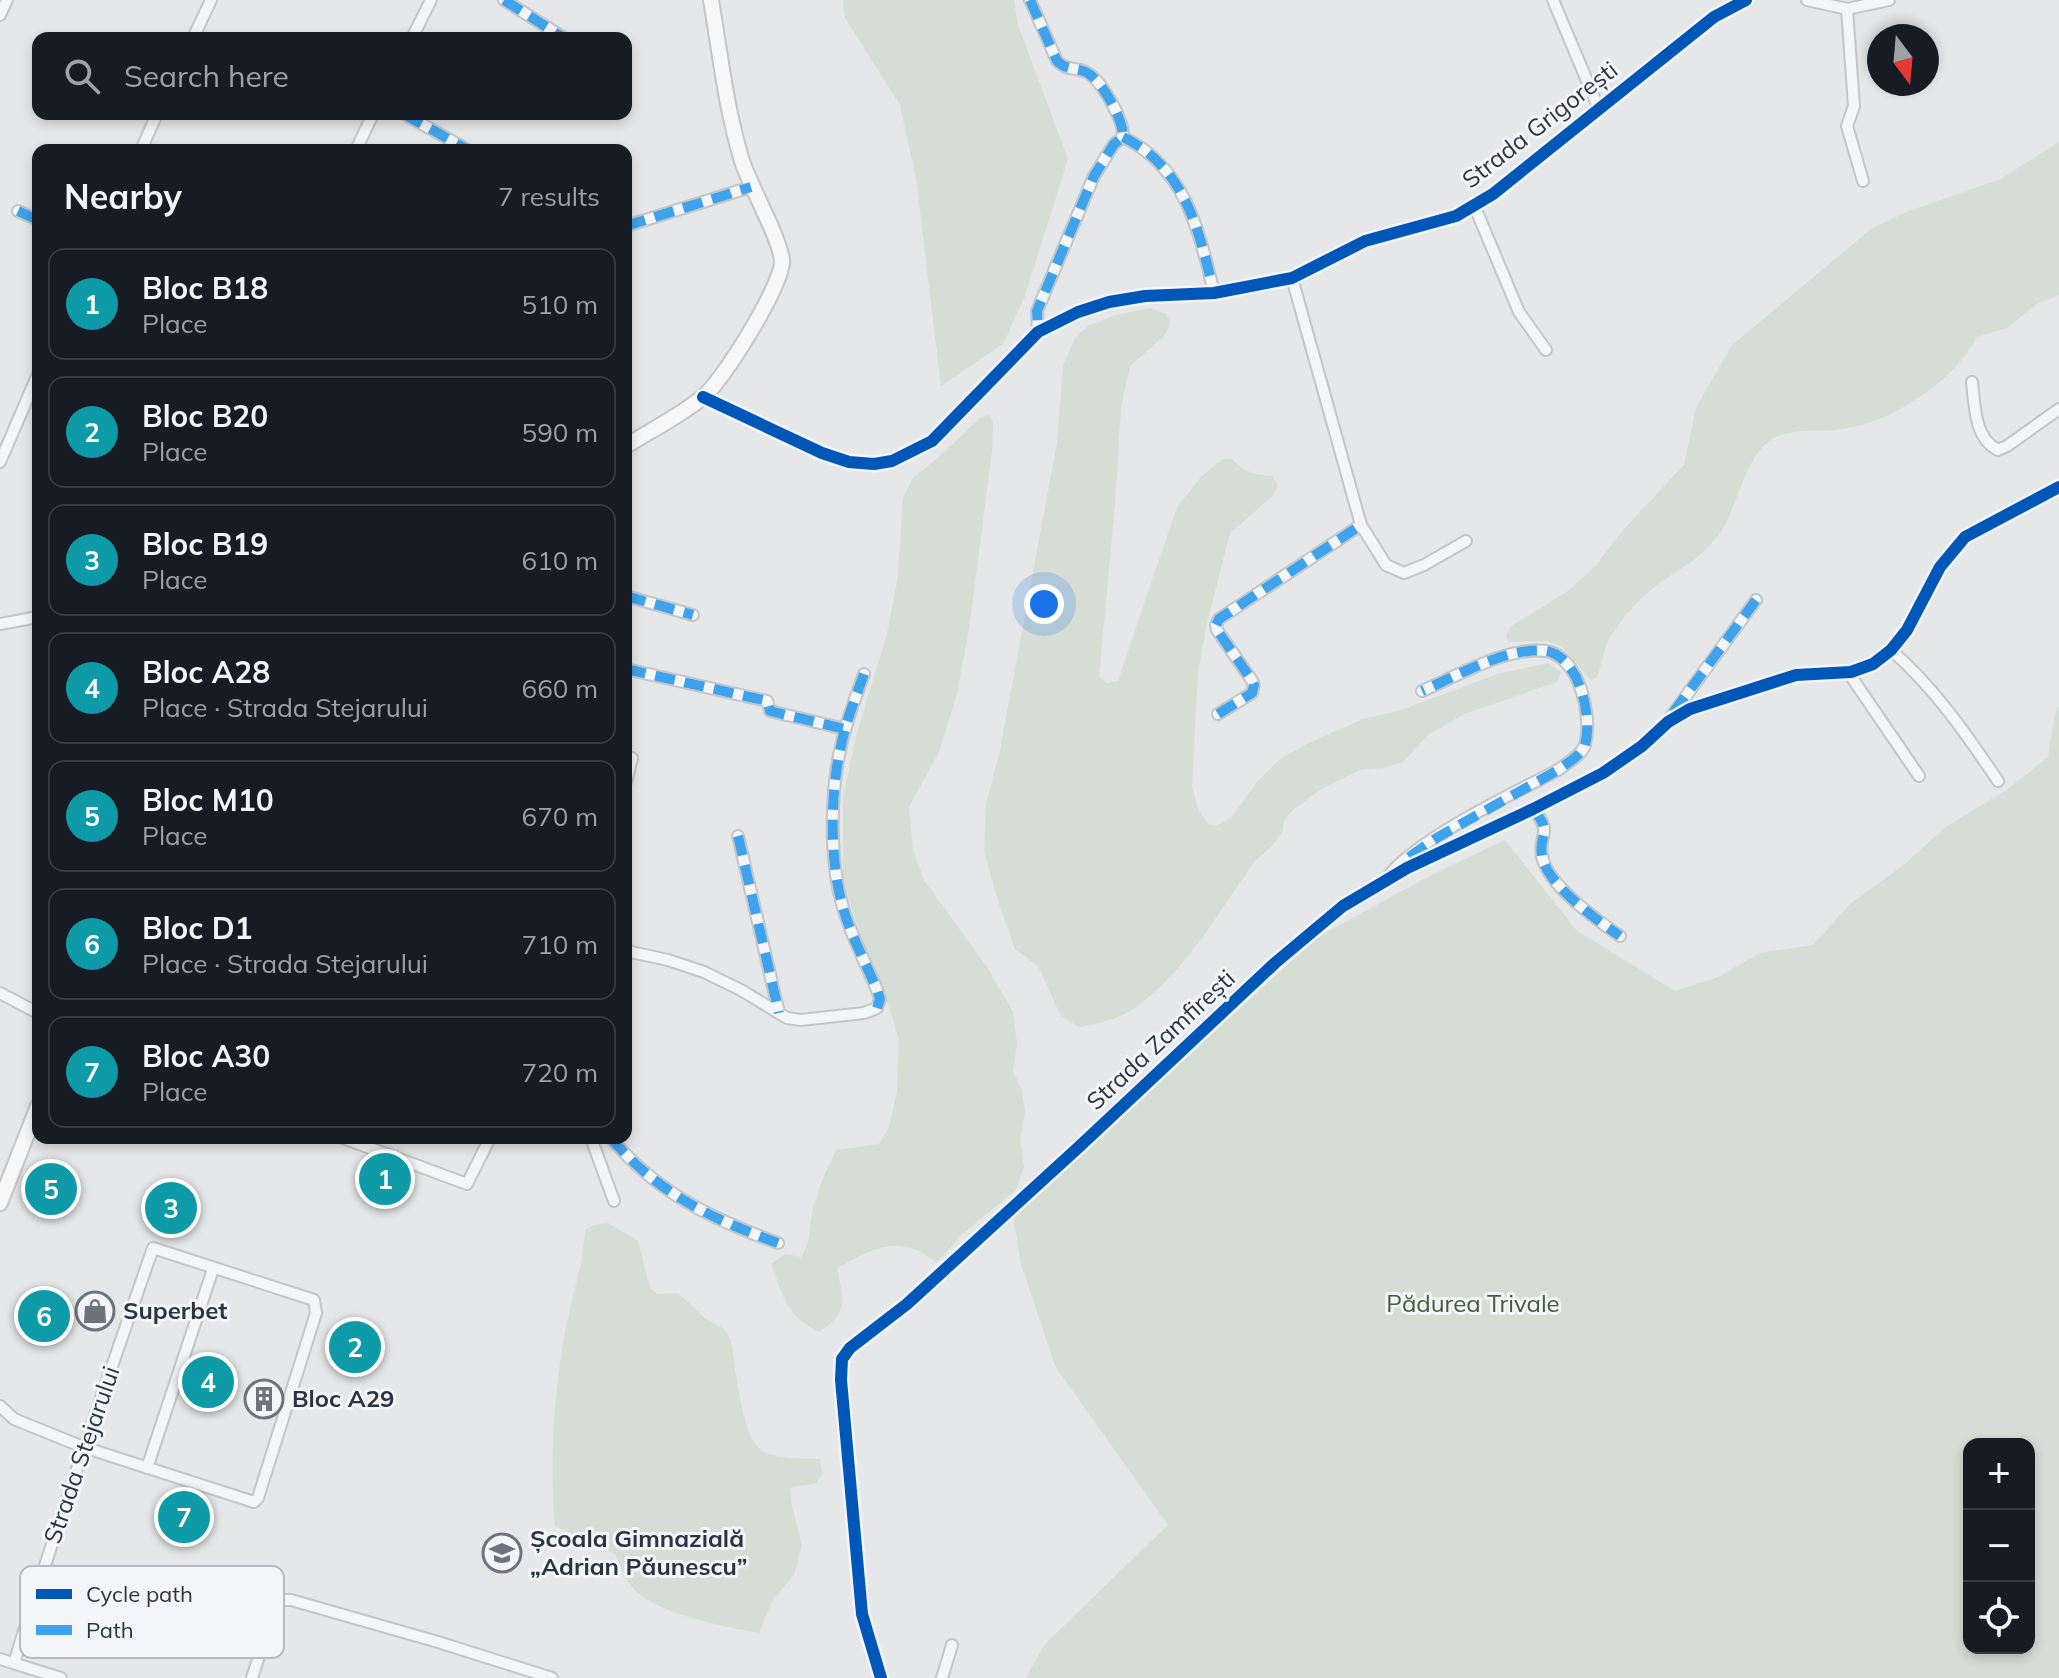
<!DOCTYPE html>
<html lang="en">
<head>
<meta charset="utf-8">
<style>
  :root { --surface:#171b24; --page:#20242c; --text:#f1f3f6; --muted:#9ea1a6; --line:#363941; --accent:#6d737c }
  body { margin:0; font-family:Mulish,sans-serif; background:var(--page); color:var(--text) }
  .controls { position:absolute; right:24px; bottom:24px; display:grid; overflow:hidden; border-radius:16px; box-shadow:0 4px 12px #0003 }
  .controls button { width:72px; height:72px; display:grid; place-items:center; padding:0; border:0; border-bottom:2px solid var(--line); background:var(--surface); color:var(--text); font:40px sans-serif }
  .compass { position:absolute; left:1867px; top:24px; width:72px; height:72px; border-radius:50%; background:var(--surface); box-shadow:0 4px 12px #0003; rotate:164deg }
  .you { position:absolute; left:1044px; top:604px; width:28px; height:28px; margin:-20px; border:6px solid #fff; border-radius:50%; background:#1a73e8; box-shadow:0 0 0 12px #1a73e833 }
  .badge { display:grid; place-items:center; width:52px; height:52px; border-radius:50%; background:var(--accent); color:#fff; font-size:26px; font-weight:700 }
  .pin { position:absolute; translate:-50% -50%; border:4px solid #fff; box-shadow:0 2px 8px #0006 }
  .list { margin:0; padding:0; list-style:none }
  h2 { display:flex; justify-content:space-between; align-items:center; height:104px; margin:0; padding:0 32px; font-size:34px }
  h2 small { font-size:26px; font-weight:400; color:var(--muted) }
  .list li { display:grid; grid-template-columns:52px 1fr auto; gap:24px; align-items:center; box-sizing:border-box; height:112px; margin:0 16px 16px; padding:0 16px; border:2px solid var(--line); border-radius:16px }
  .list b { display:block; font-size:30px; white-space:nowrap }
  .list p { margin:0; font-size:26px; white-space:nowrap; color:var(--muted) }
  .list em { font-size:26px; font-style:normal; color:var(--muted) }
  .icon { flex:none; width:44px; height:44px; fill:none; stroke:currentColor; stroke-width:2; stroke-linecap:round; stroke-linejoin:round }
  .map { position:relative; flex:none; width:2059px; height:1678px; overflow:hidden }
  .search { position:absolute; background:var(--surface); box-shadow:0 4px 12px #0003; left:32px; top:32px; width:600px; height:88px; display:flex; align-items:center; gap:20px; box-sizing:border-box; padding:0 28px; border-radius:16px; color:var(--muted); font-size:30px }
  .panel { position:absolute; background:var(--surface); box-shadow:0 4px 12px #0003; left:32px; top:144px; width:600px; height:1000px; border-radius:16px }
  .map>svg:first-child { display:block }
  .green { fill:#d5ddd5; fill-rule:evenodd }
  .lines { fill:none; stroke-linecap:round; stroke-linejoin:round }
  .minor-casing { stroke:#c3c5c7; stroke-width:14 }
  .secondary-casing { stroke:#c3c5c7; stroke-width:18 }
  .minor { stroke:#f4f5f6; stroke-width:10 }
  .secondary { stroke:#f7f7f8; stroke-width:14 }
  .quiet { stroke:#3ea3ec; stroke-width:10; stroke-dasharray:20 10; stroke-linecap:butt }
  .cycleway-casing { stroke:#f3f5f8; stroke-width:17 }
  .cycleway { stroke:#0057b8; stroke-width:12 }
  .labels { text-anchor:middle; stroke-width:6; stroke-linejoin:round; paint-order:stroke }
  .street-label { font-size:24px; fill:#2c3442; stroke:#f3f5f8 }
  .park-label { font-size:24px; fill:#405d39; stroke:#f3f5f8 }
  .poi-label { font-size:24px; font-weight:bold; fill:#2c3442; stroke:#f3f5f8; text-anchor:start }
  .key { fill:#f3f5f8; stroke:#b7bbc1; stroke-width:2 }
  .key-label { font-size:22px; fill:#2c3442 }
</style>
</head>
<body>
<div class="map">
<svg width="2059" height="1678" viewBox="0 0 2059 1678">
  <rect width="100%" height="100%" fill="#e5e7e9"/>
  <g class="green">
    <polygon points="843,0 1014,0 1018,25 1068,159 1025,296 1003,344 941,386 916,178 900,105 845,18"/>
    <path d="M2059,142v153l-21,8 -31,25 -30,9c-23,45 -91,90 -143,93 -19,2 -42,-2 -60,8 -30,16 -36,72 -57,99 -18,25 -49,37 -71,57 -14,13 -30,31 -38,48 -5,11 -7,24 -11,35l-6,4 -30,-35 -15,-5 -37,1 -3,-5 4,-10 58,-36 28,-26 29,-37 59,-63 12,-57 35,-62 140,-117 38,-18 92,-32z"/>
    <path d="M1151,308l15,6 5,9 -7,13 -34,30 -9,41 -6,98 -16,171 7,7 12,-2 59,-174 25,-31 20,-17h10c12,13 23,16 40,17l6,9 -5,11 -43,37 -24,94 -8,46 -6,113 6,23 10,15 8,2 16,-9 25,-35 24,-24 28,-15 54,-24 35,-8 100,-37 50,-11 13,9 -4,10 -93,32 -36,21 -25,27 -21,6 -22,2 -39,19 -27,20 -9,10 -3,14 -11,14 -15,13c-36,49 -69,111 -120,147 -17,12 -37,16 -57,20l-18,-11 -23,-50 -23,-17 -17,-48 -14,-50 2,-46 14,-55 57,-307 6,-77 12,-28 13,-12 28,-11z"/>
    <path d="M989,415l4,8 -1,28 -23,178 -12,65 -18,58 -30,55 4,43 11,30 63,87 26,45 4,32 -4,27 9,20 3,21 -5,28 4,27 -8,23 -54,44 -25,29c-38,-30 -61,-16 -100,5 6,33 13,43 -18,64 -36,-19 -34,-34 -48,-68l14,-10 16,3c10,-15 8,-27 11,-44 5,-22 14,-43 24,-63l43,-6 10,-17 8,-35 2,-52 -10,-34 -23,-54 -23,-71v-84l13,-61 31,-102 11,-57 5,-79 10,-20 28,-23 39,-37z"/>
    <path d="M2059,706v972h-1033l18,-33 124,-120 -113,-159 -34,-102 -8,-49 305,-278 115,-63 72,-34 72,91 98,60 43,-14 42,-24 53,-8 37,-41 51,-37 45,-40 62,-38 40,-32 7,-44zM2029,1444v204h-60v-204z"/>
    <path d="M608,1223l30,18 12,47 7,6 21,-1 28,26 18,10 7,11c4,24 11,102 33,112 18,8 38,6 56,7l2,15 -5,9 -27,5 2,18 10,40 -8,29 -22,26 -13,32c-33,-6 -96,-18 -121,-40 -12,-10 -17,-25 -23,-39l-60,-28c-6,-65 -1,-135 11,-199 7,-33 17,-63 19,-97l9,-5z"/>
  </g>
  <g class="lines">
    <g class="minor-casing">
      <g id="minor">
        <polyline points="504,0 564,38"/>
        <path d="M1030,0l27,61c10,10 18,6 29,11 15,7 38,48 37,65l-9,7 -20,32 -57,135 1,21"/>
        <polyline points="1553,0 1599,109"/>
        <polyline points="1807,0 1847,9 1889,0"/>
        <polyline points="1847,9 1854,106 1847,126 1863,181"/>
        <polyline points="0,15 7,0"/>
        <polyline points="193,38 211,0"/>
        <polyline points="412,38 431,0"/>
        <polyline points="404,114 468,150"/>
        <path d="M1123,137c62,30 76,93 91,156"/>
        <polyline points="141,150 157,114"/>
        <polyline points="356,150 373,114"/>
        <polyline points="1474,205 1519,312 1546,350"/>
        <polyline points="18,211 38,220"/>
        <polyline points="626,226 751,187"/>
        <polyline points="1292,278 1361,525 1386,565 1404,573 1424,565 1466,541"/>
        <path d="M1972,382c3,24 2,56 26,68l9,-4 52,-37"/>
        <polyline points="703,397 822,453 849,462 874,464 892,461 932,441 1038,332 1078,312 1109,302 1145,296 1214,293 1292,278 1365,241 1456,216 1493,194 1714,17 1746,0"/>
        <polyline points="0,462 38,374"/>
        <polyline points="626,596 693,615"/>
        <polyline points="0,624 38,617"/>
        <path d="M1891,650c42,36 76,85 107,131"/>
        <polyline points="626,669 767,701 770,711 845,729"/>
        <polyline points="1848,672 1919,776"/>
        <polyline points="1218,714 1252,693 1254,685 1251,679 1217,630 1216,625 1219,619 1361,525"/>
        <polyline points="1670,718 1756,600"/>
        <polyline points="626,782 632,758"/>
        <path d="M1533,809c21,25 5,24 9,47 5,29 55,64 78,80"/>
        <polyline points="738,836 779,1013"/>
        <path d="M1390,874c33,-38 122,-80 168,-104 9,-7 23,-14 27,-25 8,-29 -6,-89 -39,-94 -38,-5 -89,25 -124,40"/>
        <path d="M626,951l42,9 36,12 37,18 46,28 14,2 63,-7 13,-5 3,-9 -3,-9c-12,-29 -27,-56 -35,-86 -12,-43 -12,-109 -2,-153 5,-27 15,-52 24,-77"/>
        <polyline points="0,993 38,1013"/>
        <polyline points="343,1138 467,1184 490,1138"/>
        <polyline points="591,1138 614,1201"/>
        <path d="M611,1138c46,55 101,81 167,105"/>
        <path d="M0,1406l14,13 69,28 171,55 4,-4 58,-185 -2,-13 -161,-52c-48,138 -96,276 -139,415"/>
        <polyline points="147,1468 213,1269"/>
        <polyline points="0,1659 61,1678"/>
        <polyline points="252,1678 275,1606 283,1600 291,1600 438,1642 552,1678"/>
        <polyline points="881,1678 862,1614 841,1380 842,1359 850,1348 907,1304 1081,1145 1275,963 1343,906 1407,868 1533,809 1603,773 1642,746 1668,722 1690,709 1796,675 1851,672 1873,664 1891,650 1907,630 1940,567 1965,537 2059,487"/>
        <polyline points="942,1678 952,1645"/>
      </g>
    </g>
    <g class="secondary-casing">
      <g id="secondary">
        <path d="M626,446c25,-16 54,-30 77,-49 20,-16 78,-110 79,-135 0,-20 -32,-76 -40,-101 -16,-52 -22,-108 -31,-161"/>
        <polyline points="0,1203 38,1106"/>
      </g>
    </g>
    <use href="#minor" class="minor"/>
    <use href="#secondary" class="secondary"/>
    <g class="quiet">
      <polyline points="504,0 564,38"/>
      <path d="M1030,0l27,61c10,10 18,6 29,11 15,7 38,48 37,65l-9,7 -20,32 -57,135 1,21"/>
      <polyline points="404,114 468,150"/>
      <path d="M1123,137c62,30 76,93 91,156"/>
      <polyline points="18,211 38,220"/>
      <polyline points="626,226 751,187"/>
      <polyline points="626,596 693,615"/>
      <polyline points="626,669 767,701 770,711 845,729"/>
      <path d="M864,674c-9,25 -19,50 -24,77 -10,44 -10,110 2,153 8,30 23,57 35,86l3,9 -3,9"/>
      <polyline points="1673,713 1756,600"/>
      <polyline points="1218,714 1252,693 1254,685 1251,679 1217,630 1216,625 1219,619 1361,525"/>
      <path d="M1533,809c21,25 5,24 9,47 5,29 55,64 78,80"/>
      <polyline points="738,836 779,1013"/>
      <path d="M1409,857l29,-20 120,-67c9,-7 23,-14 27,-25 8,-29 -6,-89 -39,-94 -38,-5 -89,25 -124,40"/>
      <path d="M611,1138c46,55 101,81 167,105"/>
    </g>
    <g class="cycleway-casing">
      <g id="cycleway">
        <polyline points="703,397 822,453 849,462 874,464 892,461 932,441 1038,332 1078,312 1109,302 1145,296 1214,293 1292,278 1365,241 1456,216 1493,194 1714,17 1746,0"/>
        <polyline points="881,1678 862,1614 841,1380 842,1359 850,1348 907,1304 1081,1145 1275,963 1343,906 1407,868 1533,809 1603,773 1642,746 1668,722 1690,709 1796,675 1851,672 1873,664 1891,650 1907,630 1940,567 1965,537 2059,487"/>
      </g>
    </g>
    <use href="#cycleway" class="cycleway"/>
  </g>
  <defs>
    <g id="shop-ring" transform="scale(2)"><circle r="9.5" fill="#f3f5f8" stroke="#6d737c" stroke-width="1.5"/><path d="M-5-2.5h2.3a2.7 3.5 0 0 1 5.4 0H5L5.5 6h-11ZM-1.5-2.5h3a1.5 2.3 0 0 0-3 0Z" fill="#6d737c"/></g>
    <g id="building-ring" transform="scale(2)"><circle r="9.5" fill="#f3f5f8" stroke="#6d737c" stroke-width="1.5"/><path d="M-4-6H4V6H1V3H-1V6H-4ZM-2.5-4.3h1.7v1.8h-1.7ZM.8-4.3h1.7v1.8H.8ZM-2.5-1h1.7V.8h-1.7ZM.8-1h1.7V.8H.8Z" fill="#6d737c"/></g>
    <g id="school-ring" transform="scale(2)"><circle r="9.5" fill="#f3f5f8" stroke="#6d737c" stroke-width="1.5"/><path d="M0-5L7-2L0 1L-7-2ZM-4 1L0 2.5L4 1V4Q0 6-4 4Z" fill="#6d737c"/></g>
  </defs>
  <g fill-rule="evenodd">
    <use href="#shop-ring" x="95" y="1311"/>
    <use href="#building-ring" x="264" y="1399"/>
    <use href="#school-ring" x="502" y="1553"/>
  </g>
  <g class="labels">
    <g class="street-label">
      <text transform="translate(1540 125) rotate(-38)" y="8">Strada Grigorești</text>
      <text transform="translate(1161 1040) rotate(-43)" y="8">Strada Zamfirești</text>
      <text transform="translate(82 1455) rotate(-71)" y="8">Strada Stejarului</text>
    </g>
    <g class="park-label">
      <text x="1473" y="1312">Pădurea Trivale</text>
    </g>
    <g class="poi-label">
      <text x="123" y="1319">Superbet</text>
      <text x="292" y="1407">Bloc A29</text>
      <text x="530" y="1547">Școala Gimnazială<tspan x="530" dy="28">„Adrian Păunescu”</tspan></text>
    </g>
  </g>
  <rect x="20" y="1566" width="264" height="92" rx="12" class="key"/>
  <rect x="36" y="1589" width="36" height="10" fill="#0057b8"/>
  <rect x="36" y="1625" width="36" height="10" fill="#3ea3ec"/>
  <g class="key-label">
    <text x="86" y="1602">Cycle path</text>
    <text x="86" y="1638">Path</text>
  </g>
</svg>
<div class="controls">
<button>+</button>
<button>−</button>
<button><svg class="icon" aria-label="locate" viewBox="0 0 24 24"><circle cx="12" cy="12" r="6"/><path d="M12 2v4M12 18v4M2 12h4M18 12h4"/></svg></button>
</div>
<svg class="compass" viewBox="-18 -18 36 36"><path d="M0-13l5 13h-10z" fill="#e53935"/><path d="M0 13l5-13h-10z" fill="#9ea1a6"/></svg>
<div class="you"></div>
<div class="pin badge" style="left:385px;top:1179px;background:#0f9aa8">1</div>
<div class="pin badge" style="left:355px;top:1347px;background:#0f9aa8">2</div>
<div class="pin badge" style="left:171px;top:1208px;background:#0f9aa8">3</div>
<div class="pin badge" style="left:208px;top:1382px;background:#0f9aa8">4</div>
<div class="pin badge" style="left:51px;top:1189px;background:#0f9aa8">5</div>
<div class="pin badge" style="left:44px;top:1316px;background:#0f9aa8">6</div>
<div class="pin badge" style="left:184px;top:1517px;background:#0f9aa8">7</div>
<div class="search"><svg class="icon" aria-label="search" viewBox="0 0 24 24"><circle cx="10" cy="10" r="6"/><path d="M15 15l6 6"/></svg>Search here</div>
<section class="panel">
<h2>Nearby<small>7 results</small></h2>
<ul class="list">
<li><span class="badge" style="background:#0f9aa8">1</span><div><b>Bloc B18</b><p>Place</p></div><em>510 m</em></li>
<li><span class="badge" style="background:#0f9aa8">2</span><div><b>Bloc B20</b><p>Place</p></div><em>590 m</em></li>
<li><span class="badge" style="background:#0f9aa8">3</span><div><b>Bloc B19</b><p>Place</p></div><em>610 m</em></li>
<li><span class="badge" style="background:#0f9aa8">4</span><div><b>Bloc A28</b><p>Place · Strada Stejarului</p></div><em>660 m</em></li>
<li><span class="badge" style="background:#0f9aa8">5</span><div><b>Bloc M10</b><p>Place</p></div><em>670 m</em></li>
<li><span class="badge" style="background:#0f9aa8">6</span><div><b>Bloc D1</b><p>Place · Strada Stejarului</p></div><em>710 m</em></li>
<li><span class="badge" style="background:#0f9aa8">7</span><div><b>Bloc A30</b><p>Place</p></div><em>720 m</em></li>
</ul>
</section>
</div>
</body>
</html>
